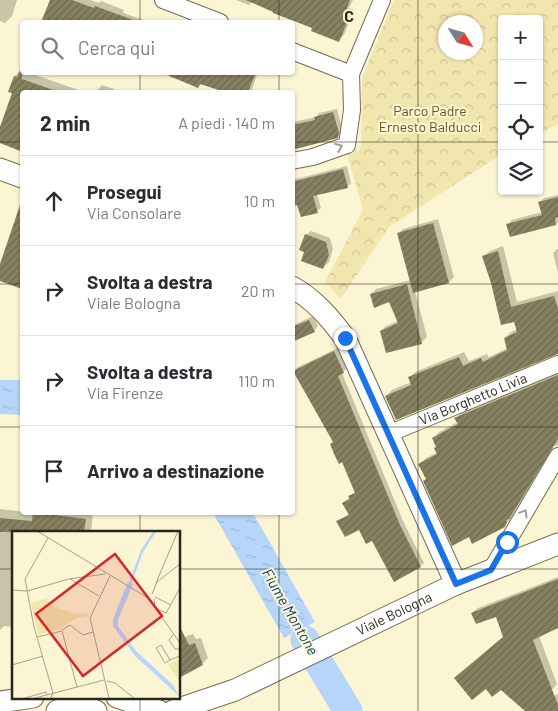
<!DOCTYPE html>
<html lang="it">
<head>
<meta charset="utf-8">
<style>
  :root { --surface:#fff; --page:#f7f7f7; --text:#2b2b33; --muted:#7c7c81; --line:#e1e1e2 }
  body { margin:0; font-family:Barlow,sans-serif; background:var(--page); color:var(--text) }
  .controls { position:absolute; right:15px; top:15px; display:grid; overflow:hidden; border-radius:5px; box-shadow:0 1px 4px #0004 }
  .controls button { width:45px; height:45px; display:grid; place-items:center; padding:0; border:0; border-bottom:1px solid var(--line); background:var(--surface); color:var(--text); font:25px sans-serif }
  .compass { position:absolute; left:438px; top:15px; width:45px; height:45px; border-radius:50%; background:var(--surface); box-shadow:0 1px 4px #0004; rotate:127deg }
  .stop { position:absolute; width:15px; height:15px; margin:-11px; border:4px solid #1a73e8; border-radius:50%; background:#fff }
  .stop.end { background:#1a73e8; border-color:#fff; box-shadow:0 1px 5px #0008 }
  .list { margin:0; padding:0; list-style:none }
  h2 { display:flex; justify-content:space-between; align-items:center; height:65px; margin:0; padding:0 20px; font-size:21px }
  h2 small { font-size:16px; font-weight:400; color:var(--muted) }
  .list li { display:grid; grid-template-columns:32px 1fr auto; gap:15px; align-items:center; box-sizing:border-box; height:90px; padding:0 20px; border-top:1px solid var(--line) }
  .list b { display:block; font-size:19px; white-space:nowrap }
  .list p { margin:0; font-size:16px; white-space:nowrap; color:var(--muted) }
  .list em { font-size:16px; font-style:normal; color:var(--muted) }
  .icon { flex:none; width:28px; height:28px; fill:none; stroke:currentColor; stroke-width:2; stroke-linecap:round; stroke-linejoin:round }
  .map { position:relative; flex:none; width:558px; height:711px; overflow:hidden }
  .search { position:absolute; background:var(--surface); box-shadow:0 1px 4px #0004; left:20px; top:20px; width:275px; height:55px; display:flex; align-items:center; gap:12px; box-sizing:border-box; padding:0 18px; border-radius:5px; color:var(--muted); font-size:19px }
  .panel { position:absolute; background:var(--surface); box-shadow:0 1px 4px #0004; left:20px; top:90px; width:275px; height:425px; border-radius:5px }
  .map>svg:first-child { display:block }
  .forest { fill:url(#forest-crowns); fill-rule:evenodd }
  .water { fill:url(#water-ripples) }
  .pier { fill:#fbf5d3 }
  .shadow { fill:#0003 }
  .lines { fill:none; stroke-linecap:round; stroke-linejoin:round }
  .river { stroke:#b6d5f9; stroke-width:29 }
  .building { fill:url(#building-hatch) }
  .minor-casing { stroke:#736d4f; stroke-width:18 }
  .major-casing { stroke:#736d4f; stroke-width:23 }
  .minor { stroke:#fff; stroke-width:16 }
  .major { stroke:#fff; stroke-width:21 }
  .oneway { stroke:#9e9d98 }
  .route { stroke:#1a73e8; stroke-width:6 }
  .grid { fill:none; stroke:#282519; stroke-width:1; stroke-opacity:0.55 }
  .labels { text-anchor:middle; stroke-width:4; stroke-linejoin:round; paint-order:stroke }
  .park-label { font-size:14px; fill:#61561c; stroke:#fbf5d3 }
  .street-label { font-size:14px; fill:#282519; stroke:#fbf5d3 }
  .water-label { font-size:15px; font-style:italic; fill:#0c4478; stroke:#fbf5d3 }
  .inset-river { fill:none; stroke:#b6d5f9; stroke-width:2.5 }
  .inset-road { fill:none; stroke:#a7a289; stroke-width:1 }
  .view { fill:#d62828; fill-opacity:0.15; stroke:#d62828; stroke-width:2.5 }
  .inset-edge { fill:none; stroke:#282519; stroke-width:2.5 }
  .grid-label { font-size:16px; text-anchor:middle; font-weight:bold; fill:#282519; stroke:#fbf5d3; stroke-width:4; stroke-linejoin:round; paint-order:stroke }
</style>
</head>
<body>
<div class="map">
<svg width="558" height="711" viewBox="0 0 558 711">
  <defs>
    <pattern id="forest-crowns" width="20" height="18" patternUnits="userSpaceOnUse" patternTransform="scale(1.25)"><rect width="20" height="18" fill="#f1e6ae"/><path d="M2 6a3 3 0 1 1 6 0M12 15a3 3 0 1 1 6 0" fill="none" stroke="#cfc595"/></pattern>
    <pattern id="water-ripples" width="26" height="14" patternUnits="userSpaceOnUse" patternTransform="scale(1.25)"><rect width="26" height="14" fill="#b6d5f9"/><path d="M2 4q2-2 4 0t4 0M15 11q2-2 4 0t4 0" fill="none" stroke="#9cb7d5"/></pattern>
    <pattern id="building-hatch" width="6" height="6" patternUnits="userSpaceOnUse" patternTransform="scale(1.25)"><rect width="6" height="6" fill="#878162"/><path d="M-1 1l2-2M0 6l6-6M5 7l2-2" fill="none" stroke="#6e6950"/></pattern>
  </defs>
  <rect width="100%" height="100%" fill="#fbf5d3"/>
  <path class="forest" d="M394,0h164v124l-19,10v-115h-37v135l-113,73 -48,72 -16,-17 38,-72 -16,-56 14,-6 1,-70zM446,22h30v30h-30z"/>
  <g class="water">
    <polygon points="0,380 22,380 22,415 0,414"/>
    <polygon points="213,513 253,513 340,666 309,682"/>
  </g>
  <polygon class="pier" points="317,621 342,666 308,683 282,639"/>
  <g class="shadow">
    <polygon points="0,0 17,0 12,16 5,23 0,21"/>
    <polygon points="51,0 90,0 99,3 101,1 124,10 123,13 150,22 43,22"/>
    <polygon points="236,0 353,0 349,8 354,10 344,35 339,40 314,27 252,2 249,5"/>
    <polygon points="21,70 22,72 27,72 84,92 22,92 22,146 19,149 0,142 0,131 13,93 10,91 15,76"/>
    <polygon points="173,72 258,72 251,92 229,92 202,83 198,87 171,77"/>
    <polygon points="102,85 114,89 113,92 115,92 96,92"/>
    <polygon points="337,109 342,128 342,132 337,136 292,149 292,119 293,122 316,117 319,113"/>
    <polygon points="347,166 351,183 347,187 317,194 321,208 317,211 298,203 292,205 292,180"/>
    <polygon points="558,195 558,222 556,224 511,235 508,225 512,220 542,212 540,202 544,198"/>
    <polygon points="22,211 22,288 0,280 0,268 18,216"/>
    <polygon points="438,219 454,277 449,282 415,291 427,337 422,342 387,352 381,331 386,326 398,321 390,301 371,294 376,289 411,280 398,234 403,229"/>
    <polygon points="311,231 330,238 333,249 329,262 323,268 306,251 306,235"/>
    <polygon points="503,246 517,302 558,291 558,353 386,396 392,390 411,382 409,378 415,372 464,352 469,361 487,354 489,357 508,348 505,338 511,332 518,329 515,320 492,282 484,256 490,251"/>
    <polygon points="557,249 558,249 558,273 553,253"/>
    <polygon points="313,316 318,326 314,331 292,341 292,324 294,325"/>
    <polygon points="338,348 347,368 342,373 403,521 424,563 420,566 373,539 359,528 338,522 350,513 343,503 356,492 343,460 331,444 334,441 294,371 298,367"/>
    <polygon points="558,372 558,445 554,446 510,520 504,526 469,536 427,479 420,464 426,458 438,452 438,447 433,438 439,432 458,422 456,418 462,412"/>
    <polygon points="0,509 34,513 93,512 91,532 14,532 14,627 4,626 0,630"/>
    <polygon points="558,577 558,630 557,627 539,636 557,684 534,711 527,711 496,615 472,613 478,608"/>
    <polygon points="193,634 196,639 201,638 208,658 202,664 179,677 179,639"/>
    <polygon points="558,694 558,711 553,711 554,696"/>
  </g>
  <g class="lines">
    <polyline class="river" points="305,640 348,711"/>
  </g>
  <g class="building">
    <polygon points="50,0 72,0 94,8 95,6 136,21 136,22 41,22"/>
    <polygon points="246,0 350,0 345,13 350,15 339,42 311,31 312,28 273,13 273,12"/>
    <polygon points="21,68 22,69 22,79 56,91 56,92 22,92 22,143 20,151 0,143 0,127 12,93 8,92 14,76 17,77"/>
    <polygon points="160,72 256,72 248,92 225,92 200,84 198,88"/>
    <polygon points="333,112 339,133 338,138 292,150 292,125 315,120 314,117"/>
    <polygon points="343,169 348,188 313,196 318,213 301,217 297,205 292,206 292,182"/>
    <polygon points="558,197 558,217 555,218 556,225 510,237 506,224 542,215 538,202"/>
    <polygon points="20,205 22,205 22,289 0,281 0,264"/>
    <polygon points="433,223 449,283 413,293 397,233"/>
    <polygon points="305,234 326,242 329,255 323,269 301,261 304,252 299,250"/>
    <polygon points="498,251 511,307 554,296 558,308 558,354 396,420 385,396 411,385 408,377 459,357 463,366 481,358 483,362 507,350 504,338 517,332 514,322 501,325 491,283 482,256"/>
    <polygon points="407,284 422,344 386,353 380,331 398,323 389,302 374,308 370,294"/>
    <polygon points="309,320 315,332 292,342 292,327"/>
    <polygon points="334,351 344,373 338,376 400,525 421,567 394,582 372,541 366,544 359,530 345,537 336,521 349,515 342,503 350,499 348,496 355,493 342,462 339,464 334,454 330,444 333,442 293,371"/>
    <polygon points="558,375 558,439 509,519 506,520 507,522 505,527 472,544 469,537 452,546 423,481 426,479 418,464 437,454 434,448 436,447 432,438 458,424 454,418"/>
    <polygon points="33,512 86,519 84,532 0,532 0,518 32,521"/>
    <polygon points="558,579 558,628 533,640 558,705 558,711 525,711 501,690 492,697 486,689 472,700 454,678 503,637 496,617 476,624 471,613"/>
    <polygon points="179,625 189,645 195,643 203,665 179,678"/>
  </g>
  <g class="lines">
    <g class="minor-casing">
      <g id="minor">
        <polyline points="163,0 220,22"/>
        <polyline points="292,51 351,74 382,0"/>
        <polyline points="292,161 313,157 347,145 352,110 351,74"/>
        <path id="s1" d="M388,434l170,-70"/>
        <polyline points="491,570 558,456"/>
      </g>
    </g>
    <g class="major-casing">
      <g id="major">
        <polyline points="0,169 22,177"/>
        <path d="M292,287c23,13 38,31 53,51l111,246"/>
        <polyline points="117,697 159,711"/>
        <polyline points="0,702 33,697"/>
        <path d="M57,711c14,-5 26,-6 39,0"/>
        <path id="s2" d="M173,711l62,-21 221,-106 102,-40"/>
      </g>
    </g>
    <use href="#minor" class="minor"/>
    <use href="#major" class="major"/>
  </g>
  <defs><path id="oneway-chevron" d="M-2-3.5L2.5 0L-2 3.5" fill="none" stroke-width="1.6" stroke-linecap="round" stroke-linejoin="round" transform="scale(1.25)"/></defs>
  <g class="oneway">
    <use href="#oneway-chevron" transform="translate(339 147) rotate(-22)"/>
    <use href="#oneway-chevron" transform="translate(524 513) rotate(-59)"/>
  </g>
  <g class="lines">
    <polyline class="route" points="345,338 456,584 491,570 507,542"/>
  </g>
  <path class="grid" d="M140,0v22M279,0v22M418,0v711M140,72v20M279,72v20M0,142h22M292,142h210M539,142h19M0,284h22M292,284h266M0,427h22M292,427h266M140,512v20M279,512v199M0,569h14M179,569h379M140,697v14"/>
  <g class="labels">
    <g class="park-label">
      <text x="430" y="116">Parco Padre<tspan x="430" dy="16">Ernesto Balducci</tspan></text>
    </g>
    <g class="street-label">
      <text dy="5" stroke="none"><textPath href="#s1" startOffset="92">Via Borghetto Livia</textPath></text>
      <text dy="5" stroke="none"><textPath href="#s2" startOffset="242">Viale Bologna</textPath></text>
    </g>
    <g class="water-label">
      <text transform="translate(290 612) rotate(60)" y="5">Fiume Montone</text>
    </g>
  </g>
  <g transform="translate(12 531)">
    <rect width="168" height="168" fill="#fbf5d3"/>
    <path d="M34,67l10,9 19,7 13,-1 -1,3 -11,2 -15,11 -23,6 -7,-32zM167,128v22l-11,-16z" fill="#f1e6ae"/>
    <path d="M116,51l5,2 -15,36v6l18,25 37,34 6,11 -44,-40 -22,-30v-7z" fill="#b6d5f9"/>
    <path class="inset-river" d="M117,55l13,-35 13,-20"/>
    <path class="inset-road" d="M25,0l111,67M36,7l-23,41 9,48 19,66 -2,5M58,48l29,17M144,52l22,-52M0,59l15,1 42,-12 36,-5M140,63l5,-12 23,-18M143,66l16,8M137,68l31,44M142,68l1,9 11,5M154,82l14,-25M50,99l8,-5 13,10 10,-3M162,103l-5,6 6,9h5M25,106l25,-6 15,56M158,129l-9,-15 -5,3 9,15 5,-3 10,-4M0,134l31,-9M95,150l8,2 19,15M13,167l21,-6 1,3M23,167l69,-18M97,167l-19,-80 20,-42"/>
    <path class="view" d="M103,23l47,62 -79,60 -47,-62z"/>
    <rect width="168" height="168" class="inset-edge"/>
  </g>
  <g class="grid-label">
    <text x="349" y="22">C</text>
  </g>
</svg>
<div class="controls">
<button>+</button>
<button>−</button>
<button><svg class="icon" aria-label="locate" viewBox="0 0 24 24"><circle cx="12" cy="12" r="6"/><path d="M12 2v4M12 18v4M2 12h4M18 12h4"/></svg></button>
<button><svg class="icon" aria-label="layers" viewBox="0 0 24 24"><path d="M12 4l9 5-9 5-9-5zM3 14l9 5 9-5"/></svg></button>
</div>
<svg class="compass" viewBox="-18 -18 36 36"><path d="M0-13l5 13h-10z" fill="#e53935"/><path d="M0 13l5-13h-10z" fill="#7c7c81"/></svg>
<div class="stop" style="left:507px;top:542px"></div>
<div class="stop end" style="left:345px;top:338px"></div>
<div class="search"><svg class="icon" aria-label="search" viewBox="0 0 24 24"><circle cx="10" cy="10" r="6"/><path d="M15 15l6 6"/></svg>Cerca qui</div>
<section class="panel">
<h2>2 min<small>A piedi · 140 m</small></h2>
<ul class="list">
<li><svg class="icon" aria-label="ahead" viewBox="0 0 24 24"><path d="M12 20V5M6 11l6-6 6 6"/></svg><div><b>Prosegui</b><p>Via Consolare</p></div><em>10 m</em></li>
<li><svg class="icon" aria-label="right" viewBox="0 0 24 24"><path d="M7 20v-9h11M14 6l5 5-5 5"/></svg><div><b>Svolta a destra</b><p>Viale Bologna</p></div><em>20 m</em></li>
<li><svg class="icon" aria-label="right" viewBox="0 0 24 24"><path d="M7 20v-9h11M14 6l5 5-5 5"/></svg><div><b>Svolta a destra</b><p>Via Firenze</p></div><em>110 m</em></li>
<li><svg class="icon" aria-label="arrive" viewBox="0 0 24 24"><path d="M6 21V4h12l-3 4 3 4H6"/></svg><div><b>Arrivo a destinazione</b></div></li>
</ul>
</section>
</div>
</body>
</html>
